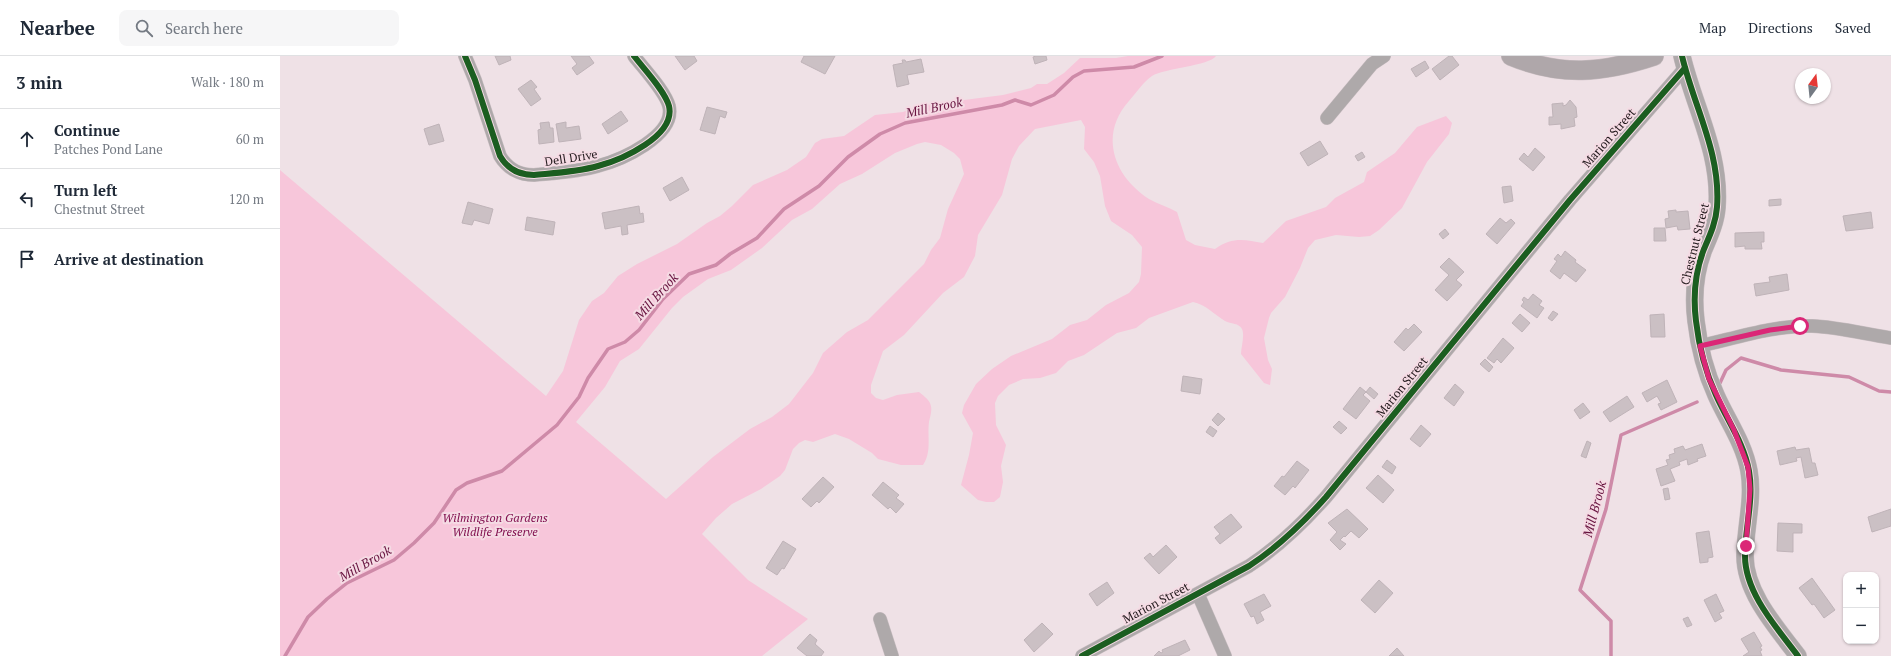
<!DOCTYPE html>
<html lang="en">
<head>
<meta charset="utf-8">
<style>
  :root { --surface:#fff; --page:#f6f6f7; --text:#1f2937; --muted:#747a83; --line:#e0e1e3 }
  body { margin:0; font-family:"PT Serif",serif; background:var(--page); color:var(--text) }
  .controls { position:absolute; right:12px; bottom:12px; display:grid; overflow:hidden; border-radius:8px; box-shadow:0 1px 3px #0004 }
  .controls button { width:36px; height:36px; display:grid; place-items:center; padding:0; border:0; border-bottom:1px solid var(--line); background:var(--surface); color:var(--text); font:20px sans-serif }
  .compass { position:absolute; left:1515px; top:12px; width:36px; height:36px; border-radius:50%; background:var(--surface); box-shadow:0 1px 3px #0004; rotate:15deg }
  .stop { position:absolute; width:12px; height:12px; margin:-9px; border:3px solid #db2777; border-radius:50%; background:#fff }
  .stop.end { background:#db2777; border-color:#fff; box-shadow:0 1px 4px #0008 }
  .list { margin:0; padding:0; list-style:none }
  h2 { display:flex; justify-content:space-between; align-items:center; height:52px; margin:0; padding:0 16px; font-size:17px }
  h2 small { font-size:13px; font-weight:400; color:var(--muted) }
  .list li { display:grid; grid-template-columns:26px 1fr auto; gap:12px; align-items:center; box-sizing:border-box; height:60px; padding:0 16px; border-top:1px solid var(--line) }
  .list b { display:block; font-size:15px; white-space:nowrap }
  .list p { margin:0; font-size:13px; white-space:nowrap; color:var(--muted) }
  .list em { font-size:13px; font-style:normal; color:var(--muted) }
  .icon { flex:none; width:22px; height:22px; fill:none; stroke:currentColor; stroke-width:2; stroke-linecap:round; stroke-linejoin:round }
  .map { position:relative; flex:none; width:1611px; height:600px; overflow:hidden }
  header { display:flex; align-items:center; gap:24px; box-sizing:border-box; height:56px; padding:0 20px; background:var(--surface); border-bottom:1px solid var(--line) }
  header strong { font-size:19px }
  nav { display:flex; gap:22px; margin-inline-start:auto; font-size:14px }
  .search { width:280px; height:36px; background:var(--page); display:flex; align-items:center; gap:10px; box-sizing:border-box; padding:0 14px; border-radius:8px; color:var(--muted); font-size:15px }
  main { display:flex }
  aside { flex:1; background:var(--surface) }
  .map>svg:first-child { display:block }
  .green { fill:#f7c6da; fill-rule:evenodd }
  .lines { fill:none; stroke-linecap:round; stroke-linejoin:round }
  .stream { stroke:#ce8aa8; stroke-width:3.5 }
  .building { fill:#cbc0c4; stroke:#bfb3b8 }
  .minor-casing { stroke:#c9bec2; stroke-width:14 }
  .tertiary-casing { stroke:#c9bec2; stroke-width:18 }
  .secondary-casing { stroke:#c9bec2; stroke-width:20 }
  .minor { stroke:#aea9aa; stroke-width:13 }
  .tertiary { stroke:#aea9aa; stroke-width:17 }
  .secondary { stroke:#afa7aa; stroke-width:19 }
  .cycleway-casing { stroke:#f5dbe4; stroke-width:8 }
  .cycleway { stroke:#1b5e20; stroke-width:6 }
  .route { stroke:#db2777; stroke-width:5 }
  .labels { text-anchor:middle; stroke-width:4; stroke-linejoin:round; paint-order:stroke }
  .street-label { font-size:12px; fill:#22191c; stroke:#f5dbe4 }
  .park-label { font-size:12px; font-style:italic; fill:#821150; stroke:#f5dbe4 }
  .water-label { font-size:13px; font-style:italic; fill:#67133f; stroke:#f5dbe4 }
</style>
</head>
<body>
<header>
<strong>Nearbee</strong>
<div class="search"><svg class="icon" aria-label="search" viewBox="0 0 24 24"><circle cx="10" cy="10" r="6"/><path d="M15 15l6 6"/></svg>Search here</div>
<nav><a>Map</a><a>Directions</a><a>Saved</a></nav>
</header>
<main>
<aside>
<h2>3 min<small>Walk · 180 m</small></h2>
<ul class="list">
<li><svg class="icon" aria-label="ahead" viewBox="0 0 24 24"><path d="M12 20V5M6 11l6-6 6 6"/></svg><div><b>Continue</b><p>Patches Pond Lane</p></div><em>60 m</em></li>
<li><svg class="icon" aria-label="left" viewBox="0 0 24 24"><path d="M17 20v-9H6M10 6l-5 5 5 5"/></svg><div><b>Turn left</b><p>Chestnut Street</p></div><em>120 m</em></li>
<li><svg class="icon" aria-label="arrive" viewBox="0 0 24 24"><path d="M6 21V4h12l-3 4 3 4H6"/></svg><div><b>Arrive at destination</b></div></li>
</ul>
</aside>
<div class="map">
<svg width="1611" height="600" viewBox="0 0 1611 600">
  <rect width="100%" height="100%" fill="#efe1e6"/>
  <path class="green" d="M848,0h88c-7,10 -51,12 -64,20 -8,5 -16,17 -23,25 -30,33 -16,75 20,98 9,5 19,8 28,13l9,28 9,5 20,4c16,-12 29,-10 48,-6l23,-22 40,-14 9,-9 29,-16 3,-10 28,-19 22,-26 29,-11 6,7 -3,11 -22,28 -25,46 -23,22 -9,6 -11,1 -23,-2 -21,5 -7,8 -8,20 -15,29 -14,16 -2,5 -5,20 4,22 4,9 -2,16 -6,-2 -23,-29c0,-7 4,-18 1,-25 -3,-6 -11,-5 -17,-8 -10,-6 -20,-17 -32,-19l-44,16 -13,10 -19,5 -33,22 -16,6 -12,12 -16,5 -17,1 -14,6 -11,11 -3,7 1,22 10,20 -5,21 2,16 -3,15 -6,5h-8l-8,-2 -17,-15 8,-30 4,-22 -11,-20 2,-8 12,-21 16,-15 19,-13 41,-17 18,-14 17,-5 19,-15 23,-12 10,-11 2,-8 1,-27 -10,-12 -21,-14 -6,-15 -5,-30 -6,-14 -10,-13 1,-22 -4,-7 -46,9 -16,17 -7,13 -10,36 -24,40 -3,21 -11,21 -21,16 -39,42 -21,16 -12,34v8l5,5 7,2 14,-5 22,-3c4,3 9,7 11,11 3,7 0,13 -1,19 -2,14 3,30 -6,43h-22l-23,-6 -6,-6 -23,-14 -14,-5 -22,8 -8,-2 -6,3 -6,6 -8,21 -5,6 -19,13 -29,15 -16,14 -14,16 46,46 60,39 -46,37h-482v-486l266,226 17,-25 16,-51 13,-19 12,-8 14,-17 19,-12 40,-20 30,-21 13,-7 12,-10 21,-21 34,-15 19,-13 9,-14 7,-4 22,-3 31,-21 28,-3 14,-6 86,-11 28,-7 6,-4h10l17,-11 16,-15h36zM645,86l16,3 13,8 6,6 4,15 -16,35 -8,29 -9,12 -7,14 -56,56 -21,12 -24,21 -10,20 -24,31 -17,13 -22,12 -37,28 -47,42 -90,-77 29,-35 15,-26 19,-12 33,-41 11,-11 25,-18 23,-9 31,-22 30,-28 20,-11 28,-25 22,-10 33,-21 22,-9z"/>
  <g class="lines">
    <g class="stream">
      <polyline points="1440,327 1446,314 1461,302 1501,314 1569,321 1599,335 1611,336"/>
      <polyline points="5,600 28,561 47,543 67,527 114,504 134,487 154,467 176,434 187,427 222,415 277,369 299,341 308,322 328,293 345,286 359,274 383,243 409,218 436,209 450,198 477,182 504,153 539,130 568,101 600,78 625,67 722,49 735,44 751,49 774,39 793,21 804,15 854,11 882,0"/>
      <polyline points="1331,600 1331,565 1300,534 1326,453 1341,379 1417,346"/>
    </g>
  </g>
  <g class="building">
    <polygon points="215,0 230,0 231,4 219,9"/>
    <polygon points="291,0 309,0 314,7 297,19 292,12 297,8"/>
    <polygon points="395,0 414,0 417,5 405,14"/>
    <polygon points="524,0 555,0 545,18 521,6"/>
    <polygon points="756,0 766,0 767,4 755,8 753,1"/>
    <polygon points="1169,0 1172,0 1179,9 1160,24 1152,13"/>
    <polygon points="641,3 644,16 627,19 629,28 617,31 613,9 623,7 622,4 625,4 626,6"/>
    <polygon points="1145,5 1149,12 1136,21 1131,13"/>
    <polygon points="251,24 257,31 254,33 261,43 251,50 238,33"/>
    <polygon points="1290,44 1296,51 1297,61 1294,62 1295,70 1281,73 1281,68 1269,69 1269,61 1273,61 1272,48 1283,47 1283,50 1286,49"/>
    <polygon points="427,51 447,56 445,62 440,60 435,78 420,74"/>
    <polygon points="341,55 348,65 328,78 322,68"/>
    <polygon points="269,66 270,72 273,72 274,86 259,88 258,74 261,73 260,67"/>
    <polygon points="286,66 286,72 299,70 301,83 279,86 276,68"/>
    <polygon points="159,68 164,85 149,89 144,73"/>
    <polygon points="1040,85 1048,98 1028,110 1020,97"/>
    <polygon points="1255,92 1265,101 1253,115 1239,103 1244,97 1248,101"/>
    <polygon points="1082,96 1085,101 1078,105 1075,100"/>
    <polygon points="402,121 409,134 390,145 383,132"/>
    <polygon points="1231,130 1233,145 1224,147 1222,131"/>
    <polygon points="1501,143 1501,149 1489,150 1489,144"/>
    <polygon points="188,146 213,153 209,168 194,164 192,169 182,167"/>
    <polygon points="359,150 360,158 363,157 364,166 347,169 348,178 342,179 341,170 325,173 322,157"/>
    <polygon points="1396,154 1396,156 1408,155 1410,173 1398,174 1397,170 1386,172 1385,163 1389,162 1388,155"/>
    <polygon points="1591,156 1593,172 1566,175 1563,160"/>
    <polygon points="247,161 275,166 273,179 245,174"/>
    <polygon points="1220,162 1226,167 1231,163 1235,167 1217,188 1206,178"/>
    <polygon points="1374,172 1385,172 1386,185 1374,185"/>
    <polygon points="1165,173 1169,178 1163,183 1159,178"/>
    <polygon points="1484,176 1484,186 1481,186 1482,193 1465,193 1465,190 1455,191 1455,177"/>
    <polygon points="1285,195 1296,204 1295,206 1306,214 1296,226 1284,217 1280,223 1270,215 1277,205 1274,203 1278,198 1281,201"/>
    <polygon points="1169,202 1184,216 1176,224 1182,229 1167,245 1155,234 1169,219 1160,211"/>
    <polygon points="1507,218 1509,234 1476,240 1474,228 1490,226 1489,221"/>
    <polygon points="1253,238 1262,245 1259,249 1264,252 1257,262 1241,250 1244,246 1242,244 1244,241 1248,244"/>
    <polygon points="1273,255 1278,258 1272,265 1268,262"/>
    <polygon points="1240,258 1250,267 1242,276 1232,267"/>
    <polygon points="1384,258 1385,281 1371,281 1370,259"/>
    <polygon points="1134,268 1142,276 1124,295 1114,286 1126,272 1128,274"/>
    <polygon points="1223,282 1234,292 1221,307 1217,303 1214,307 1207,302"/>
    <polygon points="1205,303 1213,311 1209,316 1200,308"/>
    <polygon points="903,320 922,323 920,338 901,335"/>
    <polygon points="1387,324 1397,346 1381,354 1378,348 1381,347 1377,340 1367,346 1362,337"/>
    <polygon points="1175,328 1184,336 1174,350 1164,342"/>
    <polygon points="1080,331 1086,336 1083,339 1090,345 1076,363 1063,353"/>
    <polygon points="1090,331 1098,338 1094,343 1086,336"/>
    <polygon points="1347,340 1354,351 1330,366 1323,356"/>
    <polygon points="1303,347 1310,356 1300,363 1294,354"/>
    <polygon points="938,357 945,363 938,370 932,364"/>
    <polygon points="1059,365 1067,372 1061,378 1053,371"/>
    <polygon points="1141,369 1151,378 1140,391 1130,383"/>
    <polygon points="930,370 937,375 933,381 926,376"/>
    <polygon points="1307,385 1311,387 1306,402 1301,400"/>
    <polygon points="1422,388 1426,400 1417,403 1418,405 1408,409 1407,403 1399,406 1400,409 1390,413 1395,425 1381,430 1376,413 1388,409 1386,404 1390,403 1389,399 1395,397 1394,393 1403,390 1405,394"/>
    <polygon points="1515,391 1516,394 1529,392 1532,407 1535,407 1538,419 1525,422 1521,401 1516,402 1517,405 1500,409 1497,395"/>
    <polygon points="1107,404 1116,411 1112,418 1102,411"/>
    <polygon points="1017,405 1029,414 1015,432 1013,430 1005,439 994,430 1002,420 1004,421"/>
    <polygon points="1098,419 1114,434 1103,447 1086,432"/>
    <polygon points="543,421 554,431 539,447 537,445 531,451 522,443"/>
    <polygon points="603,426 619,439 616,442 624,448 616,457 610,451 608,453 592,439"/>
    <polygon points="1388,432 1390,443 1385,444 1383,433"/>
    <polygon points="1067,453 1088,473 1079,482 1071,475 1065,481 1064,480 1060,484 1066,488 1060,494 1050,484 1057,476 1048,467"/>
    <polygon points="1611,453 1611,470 1592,476 1588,461"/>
    <polygon points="951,458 962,471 940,488 935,482 940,478 934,471"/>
    <polygon points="1498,467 1522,468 1522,477 1513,477 1513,496 1497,495"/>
    <polygon points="1429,475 1433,501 1428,502 1428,506 1420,507 1416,477"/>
    <polygon points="503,485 516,493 504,513 502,512 497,519 486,512"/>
    <polygon points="886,489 897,501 879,518 864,502 870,497 873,501"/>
    <polygon points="1532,522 1555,554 1544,562 1534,548 1532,549 1519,532"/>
    <polygon points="1099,524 1113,537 1095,557 1081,544"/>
    <polygon points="827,526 834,537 817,550 809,538"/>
    <polygon points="984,538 991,550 980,556 984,564 977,568 974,560 971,561 964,548"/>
    <polygon points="1436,538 1444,555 1439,557 1442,562 1435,566 1424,544"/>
    <polygon points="1408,561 1412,569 1407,571 1403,563"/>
    <polygon points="762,567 773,578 754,596 744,584"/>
    <polygon points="1474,576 1482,590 1480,591 1482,594 1480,595 1482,600 1463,600 1469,596 1461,583"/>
    <polygon points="530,578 537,584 535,588 544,596 541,600 527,600 517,592"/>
    <polygon points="905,584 910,594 898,600 874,600 879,595 881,597 883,596 882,594"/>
    <polygon points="1117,592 1124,600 1109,600"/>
  </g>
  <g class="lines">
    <g class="minor-casing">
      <g id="minor">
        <path d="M185,0l10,24 25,76c7,12 19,19 34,19 21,-2 43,-3 64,-9 23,-6 78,-30 71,-60 -4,-15 -25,-37 -35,-50"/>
        <polyline points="1047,62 1092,8 1104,0"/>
        <path d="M1420,290c36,-8 75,-21 112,-20 27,1 52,8 79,12"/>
        <polyline points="918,538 945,600"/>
        <polyline points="600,563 612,600"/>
        <path d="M802,600l167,-90c29,-19 54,-43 77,-69l244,-297 115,-132"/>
      </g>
    </g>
    <g class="tertiary-casing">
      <path id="tertiary" d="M1402,0c12,51 39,97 35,151 -1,15 -7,28 -13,42 -9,23 -11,48 -8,72 3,26 9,50 20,74 11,25 28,48 33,76 5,28 -4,57 -4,85 0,37 32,72 53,100"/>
    </g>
    <g class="secondary-casing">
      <path id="secondary" d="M1231,0c50,21 92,17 143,0"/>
    </g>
    <use href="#minor" class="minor"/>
    <use href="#tertiary" class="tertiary"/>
    <use href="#secondary" class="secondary"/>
    <g class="cycleway-casing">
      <g id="cycleway">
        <path d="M185,0l10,24 25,76c7,12 19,19 34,19 21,-2 43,-3 64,-9 23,-6 78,-30 71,-60 -4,-15 -25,-37 -35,-50"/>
        <path d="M1402,0c12,51 39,97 35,151 -1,15 -7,28 -13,42 -9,23 -11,48 -8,72 3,26 9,50 20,74 11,25 28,48 33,76 5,28 -4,57 -4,85 0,37 32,72 53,100"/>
        <path d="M802,600l167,-90c29,-19 54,-43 77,-69l244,-297 115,-132"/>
      </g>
    </g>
    <use href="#cycleway" class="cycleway"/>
  </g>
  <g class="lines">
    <polyline class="route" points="1466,490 1470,433 1468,411 1454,374 1429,323 1420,290 1490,274 1520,270"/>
  </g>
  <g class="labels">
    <g class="street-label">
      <text transform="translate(1329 82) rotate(-49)" y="4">Marion Street</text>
      <text transform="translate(291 102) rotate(-9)" y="4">Dell Drive</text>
      <text transform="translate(1415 188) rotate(-76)" y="4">Chestnut Street</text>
      <text transform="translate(1122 331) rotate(-51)" y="4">Marion Street</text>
      <text transform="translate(876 547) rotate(-28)" y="4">Marion Street</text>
    </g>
    <g class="park-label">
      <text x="215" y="466">Wilmington Gardens<tspan x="215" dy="14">Wildlife Preserve</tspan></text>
    </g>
    <g class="water-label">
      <text transform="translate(654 51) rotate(-12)" y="5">Mill Brook</text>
      <text transform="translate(376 240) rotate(-48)" y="5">Mill Brook</text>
      <text transform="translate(1314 453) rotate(-75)" y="5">Mill Brook</text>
      <text transform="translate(85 507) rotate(-30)" y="5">Mill Brook</text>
    </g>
  </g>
</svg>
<div class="controls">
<button>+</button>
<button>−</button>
</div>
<svg class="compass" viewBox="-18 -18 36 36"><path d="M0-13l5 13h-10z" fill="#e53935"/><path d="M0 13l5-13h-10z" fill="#747a83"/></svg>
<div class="stop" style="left:1520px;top:270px"></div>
<div class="stop end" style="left:1466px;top:490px"></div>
</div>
</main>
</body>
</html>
